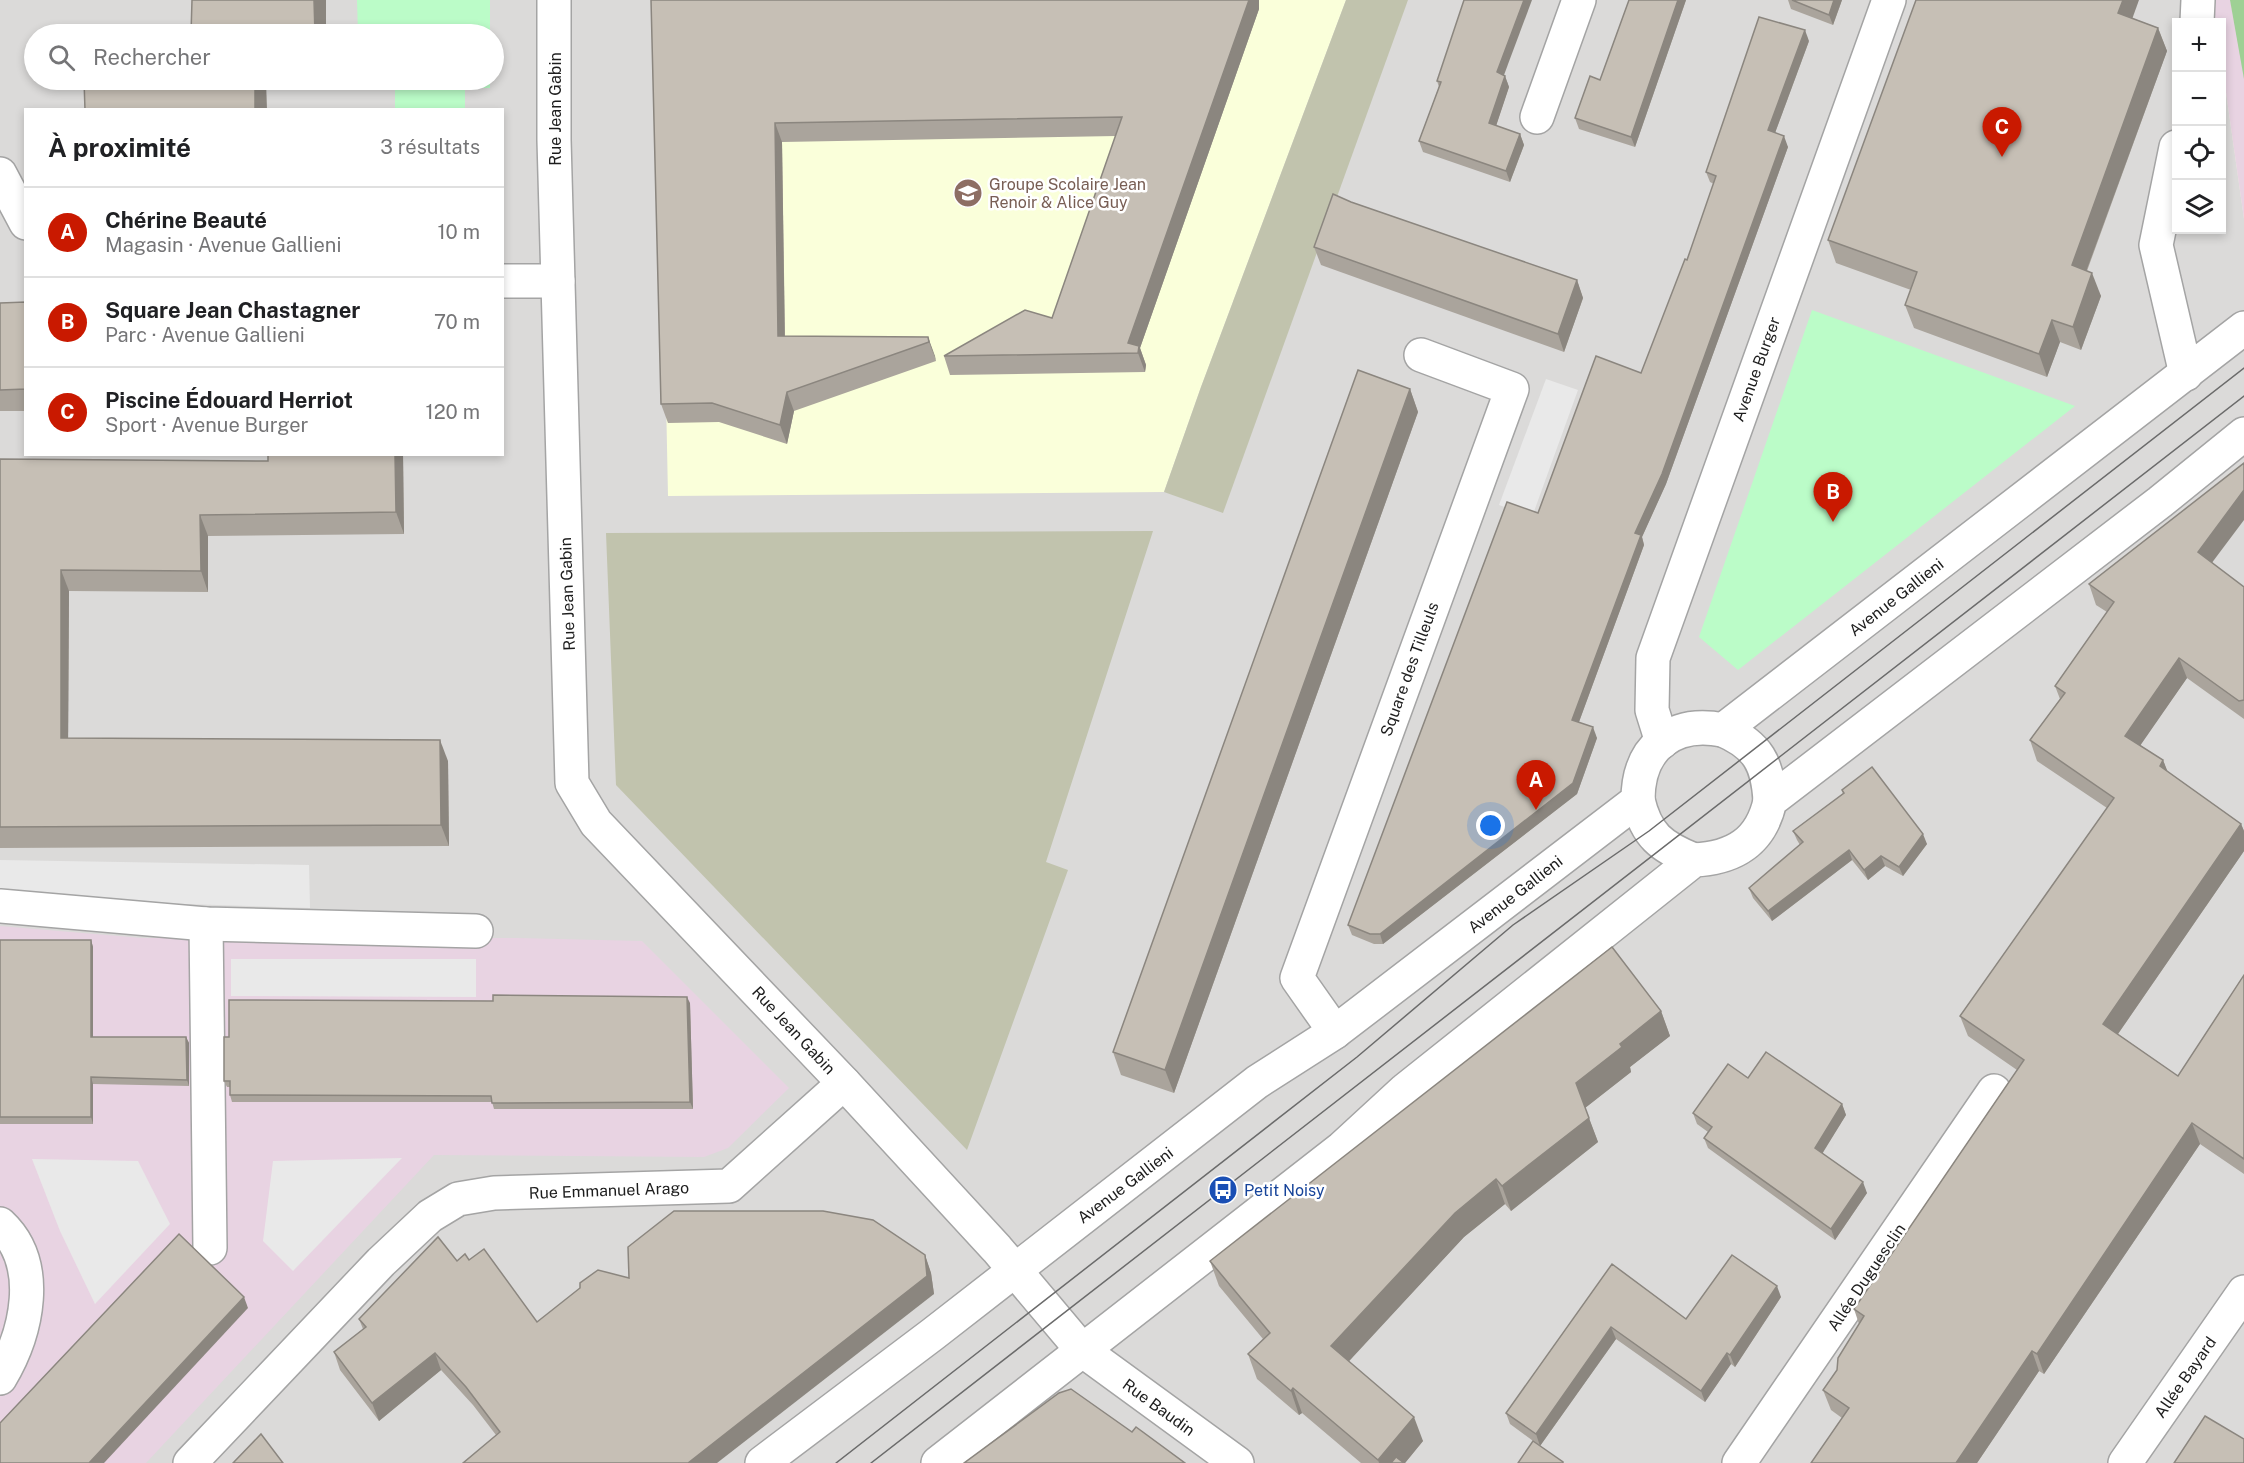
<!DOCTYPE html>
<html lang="fr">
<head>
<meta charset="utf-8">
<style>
  :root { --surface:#fff; --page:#f6f6f6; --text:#202124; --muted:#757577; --line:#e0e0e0; --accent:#c91900 }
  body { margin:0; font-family:"Public Sans",sans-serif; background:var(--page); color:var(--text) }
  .controls { position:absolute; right:18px; top:18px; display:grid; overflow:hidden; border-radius:0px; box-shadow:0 3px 9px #0003 }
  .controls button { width:54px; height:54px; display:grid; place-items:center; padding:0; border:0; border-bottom:2px solid var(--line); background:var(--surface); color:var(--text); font:30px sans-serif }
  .you { position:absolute; left:1491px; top:826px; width:21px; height:21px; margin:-15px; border:4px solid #fff; border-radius:50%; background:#1a73e8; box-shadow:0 0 0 9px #1a73e833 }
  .badge { display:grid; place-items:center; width:39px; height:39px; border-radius:50%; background:var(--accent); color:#fff; font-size:20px; font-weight:700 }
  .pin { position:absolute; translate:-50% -50px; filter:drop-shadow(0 2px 3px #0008) }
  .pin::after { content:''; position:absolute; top:32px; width:21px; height:18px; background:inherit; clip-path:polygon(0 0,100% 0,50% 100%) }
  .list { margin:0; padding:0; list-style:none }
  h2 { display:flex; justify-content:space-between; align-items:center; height:78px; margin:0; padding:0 24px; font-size:26px }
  h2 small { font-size:20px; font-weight:400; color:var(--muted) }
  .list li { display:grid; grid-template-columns:39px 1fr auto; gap:18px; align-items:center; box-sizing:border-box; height:90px; padding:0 24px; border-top:2px solid var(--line) }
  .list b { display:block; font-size:22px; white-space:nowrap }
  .list p { margin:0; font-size:20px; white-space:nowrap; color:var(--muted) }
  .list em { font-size:20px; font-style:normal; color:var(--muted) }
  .icon { flex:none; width:33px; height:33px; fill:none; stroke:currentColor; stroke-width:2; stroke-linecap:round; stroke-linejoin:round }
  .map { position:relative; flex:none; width:2244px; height:1463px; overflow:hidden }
  .search { position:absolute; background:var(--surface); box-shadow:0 3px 9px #0003; left:24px; top:24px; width:480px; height:66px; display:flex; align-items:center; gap:15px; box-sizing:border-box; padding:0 21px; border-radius:33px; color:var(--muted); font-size:22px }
  .panel { position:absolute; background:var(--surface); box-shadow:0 3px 9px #0003; left:24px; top:108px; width:480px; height:348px; border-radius:0px }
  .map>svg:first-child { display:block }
  .residential { fill:#dbdad9; fill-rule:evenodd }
  .industrial { fill:#e8d3e2 }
  .education { fill:#faffda }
  .construction { fill:#c1c3ad }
  .forest { fill:#9ed094 }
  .park { fill:#bbfcc8 }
  .parking { fill:#e9e9e9 }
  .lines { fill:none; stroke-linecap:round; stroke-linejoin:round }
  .minor-casing { stroke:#a4a4a4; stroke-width:36 }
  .minor { stroke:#fff; stroke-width:33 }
  .tram { stroke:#6b6b6b; stroke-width:1.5 }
  .wall { fill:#aaa49c }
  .shaded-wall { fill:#8b867f }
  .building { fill:#c6bfb5; stroke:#8b867f; stroke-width:1.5 }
  .labels { text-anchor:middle; stroke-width:5; stroke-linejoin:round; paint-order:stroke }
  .street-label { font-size:16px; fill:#1d1d1d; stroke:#fff }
  .education-label { font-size:16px; fill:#785e54; stroke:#fff; text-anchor:start }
  .transit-label { font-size:16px; fill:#164399; stroke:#fff; text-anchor:start }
</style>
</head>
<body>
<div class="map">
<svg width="2244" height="1463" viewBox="0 0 2244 1463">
  <rect width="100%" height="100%" fill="#efece2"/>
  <path class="residential" d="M0,0h2212l4,22h-40v208h46v-166l22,155v1244h-2244zM34,34h460v46h-460zM26,110h476v344h-476z"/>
  <g class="industrial">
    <polygon points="2212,0 2244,0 2244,219 2222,64 2222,22 2216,22"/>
    <polygon points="0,926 142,938 518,938 642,941 789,1088 728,1148 704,1157 434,1155 146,1463 0,1463"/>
  </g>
  <polygon class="education" points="658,0 1346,0 1201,387 1164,492 668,496"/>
  <g class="construction">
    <polygon points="1346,0 1408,0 1223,513 1164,492 1201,387"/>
    <polygon points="1153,531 1046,862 1068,870 967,1150 616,785 606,533"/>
  </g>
  <polygon class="forest" points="2230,0 2244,0 2244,79"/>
  <g class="park">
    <polygon points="357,0 490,0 490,34 358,34"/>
    <polygon points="358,80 490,80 490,88 465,88 465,109 395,109 395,89 358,90"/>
    <polygon points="1812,310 2075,406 1738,670 1699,637"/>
  </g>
  <g class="parking">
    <polygon points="1546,379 1578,390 1532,517 1499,505"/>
    <polygon points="0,860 309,865 310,908 0,898"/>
    <polygon points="231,959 476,959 476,997 231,996"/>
    <polygon points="402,1158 293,1271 263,1241 273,1161"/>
    <polygon points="32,1159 138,1161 170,1224 95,1304 60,1231"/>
  </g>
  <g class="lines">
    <g class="minor-casing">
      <g id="minor">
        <polyline points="554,0 554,140 572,783 596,823 844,1083 997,1249 1082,1350 1237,1463"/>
        <polyline points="2197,22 2198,0"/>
        <polyline points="1537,117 1579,0"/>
        <polyline points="2176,147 2156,245 2186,374"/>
        <polyline points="0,174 26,223"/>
        <polyline points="502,281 558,281"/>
        <path d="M1723,730c35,15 45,34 47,71"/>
        <polyline points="1662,742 1652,710 1653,658 1889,0"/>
        <path d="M1638,800c8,35 23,47 56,60"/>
        <polyline points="0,906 206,924 476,931"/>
        <polyline points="206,924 210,1248"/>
        <polyline points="1335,1032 1297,978 1512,389 1421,355"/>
        <path d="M0,1224c43,40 27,109 0,154"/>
        <polyline points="190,1463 381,1262 430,1216 458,1199 494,1193 729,1186 844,1083"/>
        <path d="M762,1463l171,-129 324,-252 78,-50 303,-232c0,-52 34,-80 85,-70l521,-402"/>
        <path d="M938,1463l404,-315 63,-58 289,-230c40,-2 67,-18 76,-59l390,-299 84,-68"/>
        <polyline points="1739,1463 1994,1091"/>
        <polyline points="2125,1463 2244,1292"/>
      </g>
    </g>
    <use href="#minor" class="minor"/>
    <g class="tram">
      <polyline points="836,1463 1357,1057 1513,925 1649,831 2244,368"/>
      <polyline points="871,1463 2244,396"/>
    </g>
  </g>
  <g class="wall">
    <polygon points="651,0 1259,0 1259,9 1140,348 1146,365 1145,372 950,375 944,356 1052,318 1116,136 782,142 785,336 928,337 936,361 794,411 787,444 719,422 668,423 661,404"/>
    <polygon points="1629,0 1686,0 1635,147 1579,129 1575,118 1600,80"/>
    <polygon points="1788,0 1842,0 1833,25 1791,9"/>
    <polygon points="2132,18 2158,28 2167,51 2087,271 2101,296 2081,350 2060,342 2047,377 1914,328 1905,305 1911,290 1836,263 1828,240"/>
    <polygon points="1809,41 1775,133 1788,147 1666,484 1642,537 1644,545 1579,722 1597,738 1577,794 1383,944 1374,944 1352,935 1348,925 1538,513 1641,373 1687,260 1714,184 1710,182 1706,172"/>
    <polygon points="1505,76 1509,87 1496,126 1520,134 1524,145 1510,182 1423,152 1419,141 1439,87 1437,81"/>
    <polygon points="1351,202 1577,280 1583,298 1564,352 1321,265 1314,247"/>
    <polygon points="26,302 26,411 0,411 0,303"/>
    <polygon points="1410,389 1418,412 1174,1093 1121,1075 1113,1052"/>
    <polygon points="403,454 404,534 208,536 208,592 69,591 68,738 448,761 449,846 0,848 0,459 268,461"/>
    <polygon points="2212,563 2244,587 2244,719 2187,678 2140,745 2163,760 2167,771 2241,824 2244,831 2244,851 2118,1034 2178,1076 2244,975 2244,1174 2200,1144 2044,1374 2039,1371 1977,1463 1811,1463 1842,1418 1831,1410 1823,1390 1837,1370 1859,1324 1854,1309 2017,1070 1968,1036 1960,1016 2107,808 2037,761 2030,740 2060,699 2055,686 2107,612 2096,605 2089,584"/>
    <polygon points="1842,790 1927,844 1903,876 1885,866 1868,880 1852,860 1772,921 1753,898 1749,888 1800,845 1797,840 1793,831 1843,794"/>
    <polygon points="0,940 91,940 93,947 93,1037 186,1037 189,1043 189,1086 93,1084 93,1124 0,1124"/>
    <polygon points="493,1001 690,1003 693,1109 494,1109 492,1102 232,1102 230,1095 230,1087 227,1087 224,1081 229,1037"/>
    <polygon points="1661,1011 1670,1036 1630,1067 1631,1072 1585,1108 1598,1142 1511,1211 1505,1204 1464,1237 1348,1361 1423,1441 1405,1463 1361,1463 1302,1413 1299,1415 1257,1379 1248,1354 1263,1339 1219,1286 1210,1261"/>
    <polygon points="1748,1078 1842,1104 1846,1115 1822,1153 1867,1193 1835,1240 1708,1148 1704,1138 1708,1132 1697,1124 1693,1113"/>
    <polygon points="925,1255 931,1273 934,1294 496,1435 473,1405 441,1370 379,1421 340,1370 334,1352 363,1329 359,1319 457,1261 469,1260 537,1322 629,1278"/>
    <polygon points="1612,1264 1686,1319 1781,1297 1735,1367 1731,1364 1705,1402 1616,1339 1540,1446 1510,1424 1506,1413"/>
  </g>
  <g class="shaded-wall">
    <polygon points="314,0 326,0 326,34 315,34"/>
    <polygon points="1249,0 1259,0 1259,9 1140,348 1146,365 1145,372 1138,353 1128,343"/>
    <polygon points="1524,0 1532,0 1501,83 1497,72"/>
    <polygon points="1678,0 1686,0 1635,147 1631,137"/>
    <polygon points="1834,0 1842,0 1833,25 1829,15"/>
    <polygon points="2123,0 2139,0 2126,36 2118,13"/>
    <polygon points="2158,28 2167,51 2080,288 2072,265"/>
    <polygon points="1805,30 1809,41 1772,141 1768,130"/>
    <polygon points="1505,76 1509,87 1493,135 1489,123"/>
    <polygon points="255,80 266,80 267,110 255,110"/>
    <polygon points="775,123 782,142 785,355 778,336"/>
    <polygon points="1520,134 1524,145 1510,182 1506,171"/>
    <polygon points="1784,136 1788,147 1666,484 1642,537 1644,545 1576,730 1572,720 1635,533"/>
    <polygon points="2092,273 2101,296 2081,350 2073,327"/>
    <polygon points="1577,280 1583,298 1564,352 1558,334"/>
    <polygon points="2052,320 2060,342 2047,377 2039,354"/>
    <polygon points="928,337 935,356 936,361 929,342"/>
    <polygon points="1410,389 1418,412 1174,1093 1165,1070"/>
    <polygon points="787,392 794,411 787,444 780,425"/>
    <polygon points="395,454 403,454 404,534 396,512"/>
    <polygon points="2244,490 2244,520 2205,572 2198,552"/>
    <polygon points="200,515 208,536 208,592 201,571"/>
    <polygon points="61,570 69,591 68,759 61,738"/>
    <polygon points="2179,658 2187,678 2133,756 2125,736"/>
    <polygon points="1593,727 1597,738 1577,794 1383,944 1380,934"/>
    <polygon points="440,740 448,761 449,846 441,825"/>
    <polygon points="2163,760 2171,780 2160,766"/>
    <polygon points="2241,824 2244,831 2244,851 2111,1044 2103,1024"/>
    <polygon points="1923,834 1927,844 1903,876 1899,867"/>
    <polygon points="1849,850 1852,860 1772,921 1768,911"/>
    <polygon points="1881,856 1885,866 1868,880 1864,870"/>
    <polygon points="91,940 93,947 93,1043 91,1037"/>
    <polygon points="687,997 690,1003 693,1109 690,1102"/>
    <polygon points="1661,1011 1670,1036 1630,1067 1631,1072 1585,1108 1576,1083 1620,1044"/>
    <polygon points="186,1037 189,1043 189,1086 187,1080"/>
    <polygon points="91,1077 93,1084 93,1124 91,1117"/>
    <polygon points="1842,1104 1846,1115 1819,1159 1815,1148"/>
    <polygon points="1589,1118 1598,1142 1511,1211 1502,1186"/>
    <polygon points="2192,1123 2200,1144 2044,1374 2037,1354"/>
    <polygon points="1496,1179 1505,1204 1464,1237 1340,1371 1331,1346 1455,1213"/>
    <polygon points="1863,1182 1867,1193 1835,1240 1831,1229"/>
    <polygon points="925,1255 931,1273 934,1294 717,1463 688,1463"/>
    <polygon points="1777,1286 1781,1297 1735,1367 1730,1355"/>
    <polygon points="244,1297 248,1308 104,1463 89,1463"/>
    <polygon points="1611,1327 1616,1339 1540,1446 1536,1434"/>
    <polygon points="2032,1351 2039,1371 1977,1463 1956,1463"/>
    <polygon points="435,1353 441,1370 379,1421 372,1403"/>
    <polygon points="1727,1353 1731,1364 1705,1402 1701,1391"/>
    <polygon points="1293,1388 1302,1413 1299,1415 1291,1391"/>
    <polygon points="1414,1417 1423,1441 1405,1463 1379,1463 1378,1460"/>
  </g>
  <g class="building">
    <polygon points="192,0 314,0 315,34 191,34"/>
    <polygon points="651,0 1249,0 1128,343 1139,346 1138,353 944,356 1025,310 1052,318 1122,117 775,123 778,336 928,337 929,342 787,392 780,425 712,403 661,404"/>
    <polygon points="1464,0 1524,0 1497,72 1505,76 1489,123 1520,134 1506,171 1419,141 1441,82 1437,81"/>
    <polygon points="1629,0 1678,0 1631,137 1575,118 1590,76 1600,80"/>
    <polygon points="1792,0 1834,0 1829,15"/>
    <polygon points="1916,0 2123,0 2118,13 2158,28 2072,265 2092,273 2073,327 2052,320 2039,354 1905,305 1917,272 1828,240"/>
    <polygon points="1759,17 1805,30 1768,130 1784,136 1662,474 1635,533 1641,535 1572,720 1593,727 1573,783 1380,934 1370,934 1348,925 1507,502 1538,513 1596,356 1641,373 1685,259 1687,260 1716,176 1706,172"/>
    <polygon points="84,80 255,80 255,110 85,110"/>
    <polygon points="1333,194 1351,202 1577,280 1558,334 1314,247"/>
    <polygon points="26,302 26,389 0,390 0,303"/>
    <polygon points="1358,370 1410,389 1165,1070 1113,1052"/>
    <polygon points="268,454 395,454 396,512 200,515 201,571 61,570 61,738 440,740 441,825 0,827 0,459 268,461"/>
    <polygon points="2244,463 2244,490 2198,552 2244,587 2244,700 2239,701 2179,658 2125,736 2163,760 2160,766 2241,824 2103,1024 2178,1076 2244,975 2244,1159 2192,1123 2037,1354 2032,1351 1956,1463 1811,1463 1849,1408 1823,1390 1837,1370 1838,1358 1864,1316 1854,1309 2024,1060 1960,1016 2114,798 2030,740 2065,693 2055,686 2114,602 2089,584"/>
    <polygon points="1872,767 1923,834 1899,867 1881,856 1864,870 1849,850 1768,911 1749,888 1803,842 1793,831 1844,793 1842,790"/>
    <polygon points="0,940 91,940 91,1037 186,1037 187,1080 91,1077 91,1117 0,1117"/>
    <polygon points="1612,947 1661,1011 1620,1044 1622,1047 1576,1083 1589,1118 1502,1186 1496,1179 1455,1213 1331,1346 1414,1417 1378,1460 1293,1388 1291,1391 1248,1354 1270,1333 1210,1261"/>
    <polygon points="493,995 687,997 690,1102 492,1103 491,1096 230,1095 230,1081 224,1081 224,1037 229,1037 229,1000 493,1001"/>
    <polygon points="1766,1052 1842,1104 1815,1148 1863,1182 1831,1229 1704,1138 1712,1127 1693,1113 1728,1064 1748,1078"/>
    <polygon points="674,1211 823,1211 873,1220 925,1255 927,1276 688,1463 463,1463 500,1432 466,1387 435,1353 372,1403 334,1352 366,1327 359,1319 438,1237 457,1261 465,1254 469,1260 484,1249 537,1322 580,1288 580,1283 598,1270 629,1278 628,1247"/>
    <polygon points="179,1234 244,1297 89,1463 0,1463 0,1423"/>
    <polygon points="1732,1255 1777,1286 1730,1355 1727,1353 1701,1391 1611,1327 1536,1434 1506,1413 1612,1264 1686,1319"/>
    <polygon points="1071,1389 1132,1432 1136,1427 1185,1463 964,1463 1059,1393"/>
    <polygon points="2205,1416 2244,1439 2244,1463 2174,1463"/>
    <polygon points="261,1434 283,1463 233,1463"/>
    <polygon points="1533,1441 1563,1462 1563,1463 1518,1463"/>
    <polygon points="1396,1457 1404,1463 1391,1463"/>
  </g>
  <defs>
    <g id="school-disc" transform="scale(1.5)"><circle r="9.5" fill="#8d6e63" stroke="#fff"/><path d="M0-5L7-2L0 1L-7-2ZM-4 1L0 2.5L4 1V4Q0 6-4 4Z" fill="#fff"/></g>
    <g id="bus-disc" transform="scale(1.5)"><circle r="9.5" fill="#1a4fb4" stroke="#fff"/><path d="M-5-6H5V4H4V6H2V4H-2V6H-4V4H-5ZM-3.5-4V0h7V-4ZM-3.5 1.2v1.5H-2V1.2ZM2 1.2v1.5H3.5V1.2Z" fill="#fff"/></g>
  </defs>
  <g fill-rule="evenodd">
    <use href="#school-disc" x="968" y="193"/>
    <use href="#bus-disc" x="1223" y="1190"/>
  </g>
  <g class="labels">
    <g class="street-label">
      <text transform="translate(555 109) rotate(-90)" y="6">Rue Jean Gabin</text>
      <text transform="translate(1756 369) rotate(-70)" y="6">Avenue Burger</text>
      <text transform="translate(567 594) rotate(-92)" y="6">Rue Jean Gabin</text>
      <text transform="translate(1896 597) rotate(-38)" y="6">Avenue Gallieni</text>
      <text transform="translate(1409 669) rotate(-70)" y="6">Square des Tilleuls</text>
      <text transform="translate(1515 894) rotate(-38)" y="6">Avenue Gallieni</text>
      <text transform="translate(794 1030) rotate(47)" y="6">Rue Jean Gabin</text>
      <text transform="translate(1125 1185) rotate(-37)" y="6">Avenue Gallieni</text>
      <text transform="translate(609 1190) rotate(-2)" y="6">Rue Emmanuel Arago</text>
      <text transform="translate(1866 1277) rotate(-56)" y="6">Allée Duguesclin</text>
      <text transform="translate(2185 1377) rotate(-55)" y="6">Allée Bayard</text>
      <text transform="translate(1159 1407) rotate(36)" y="6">Rue Baudin</text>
    </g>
    <g class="education-label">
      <text x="989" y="190">Groupe Scolaire Jean<tspan x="989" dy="18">Renoir &amp; Alice Guy</tspan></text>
    </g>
    <g class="transit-label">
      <text x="1244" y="1196">Petit Noisy</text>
    </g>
  </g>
</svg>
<div class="controls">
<button>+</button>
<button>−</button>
<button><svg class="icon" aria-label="locate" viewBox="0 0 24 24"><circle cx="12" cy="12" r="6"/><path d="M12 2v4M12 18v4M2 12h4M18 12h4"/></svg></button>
<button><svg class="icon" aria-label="layers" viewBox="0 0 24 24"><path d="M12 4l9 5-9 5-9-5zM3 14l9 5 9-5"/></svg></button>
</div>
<div class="you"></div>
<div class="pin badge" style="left:1536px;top:810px">A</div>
<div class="pin badge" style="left:1833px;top:522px">B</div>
<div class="pin badge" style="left:2002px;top:157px">C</div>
<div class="search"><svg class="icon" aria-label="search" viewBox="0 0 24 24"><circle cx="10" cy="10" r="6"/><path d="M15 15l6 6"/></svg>Rechercher</div>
<section class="panel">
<h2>À proximité<small>3 résultats</small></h2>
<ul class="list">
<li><span class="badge">A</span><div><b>Chérine Beauté</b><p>Magasin · Avenue Gallieni</p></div><em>10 m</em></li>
<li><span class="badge">B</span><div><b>Square Jean Chastagner</b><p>Parc · Avenue Gallieni</p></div><em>70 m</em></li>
<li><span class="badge">C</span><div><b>Piscine Édouard Herriot</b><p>Sport · Avenue Burger</p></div><em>120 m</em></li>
</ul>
</section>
</div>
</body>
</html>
